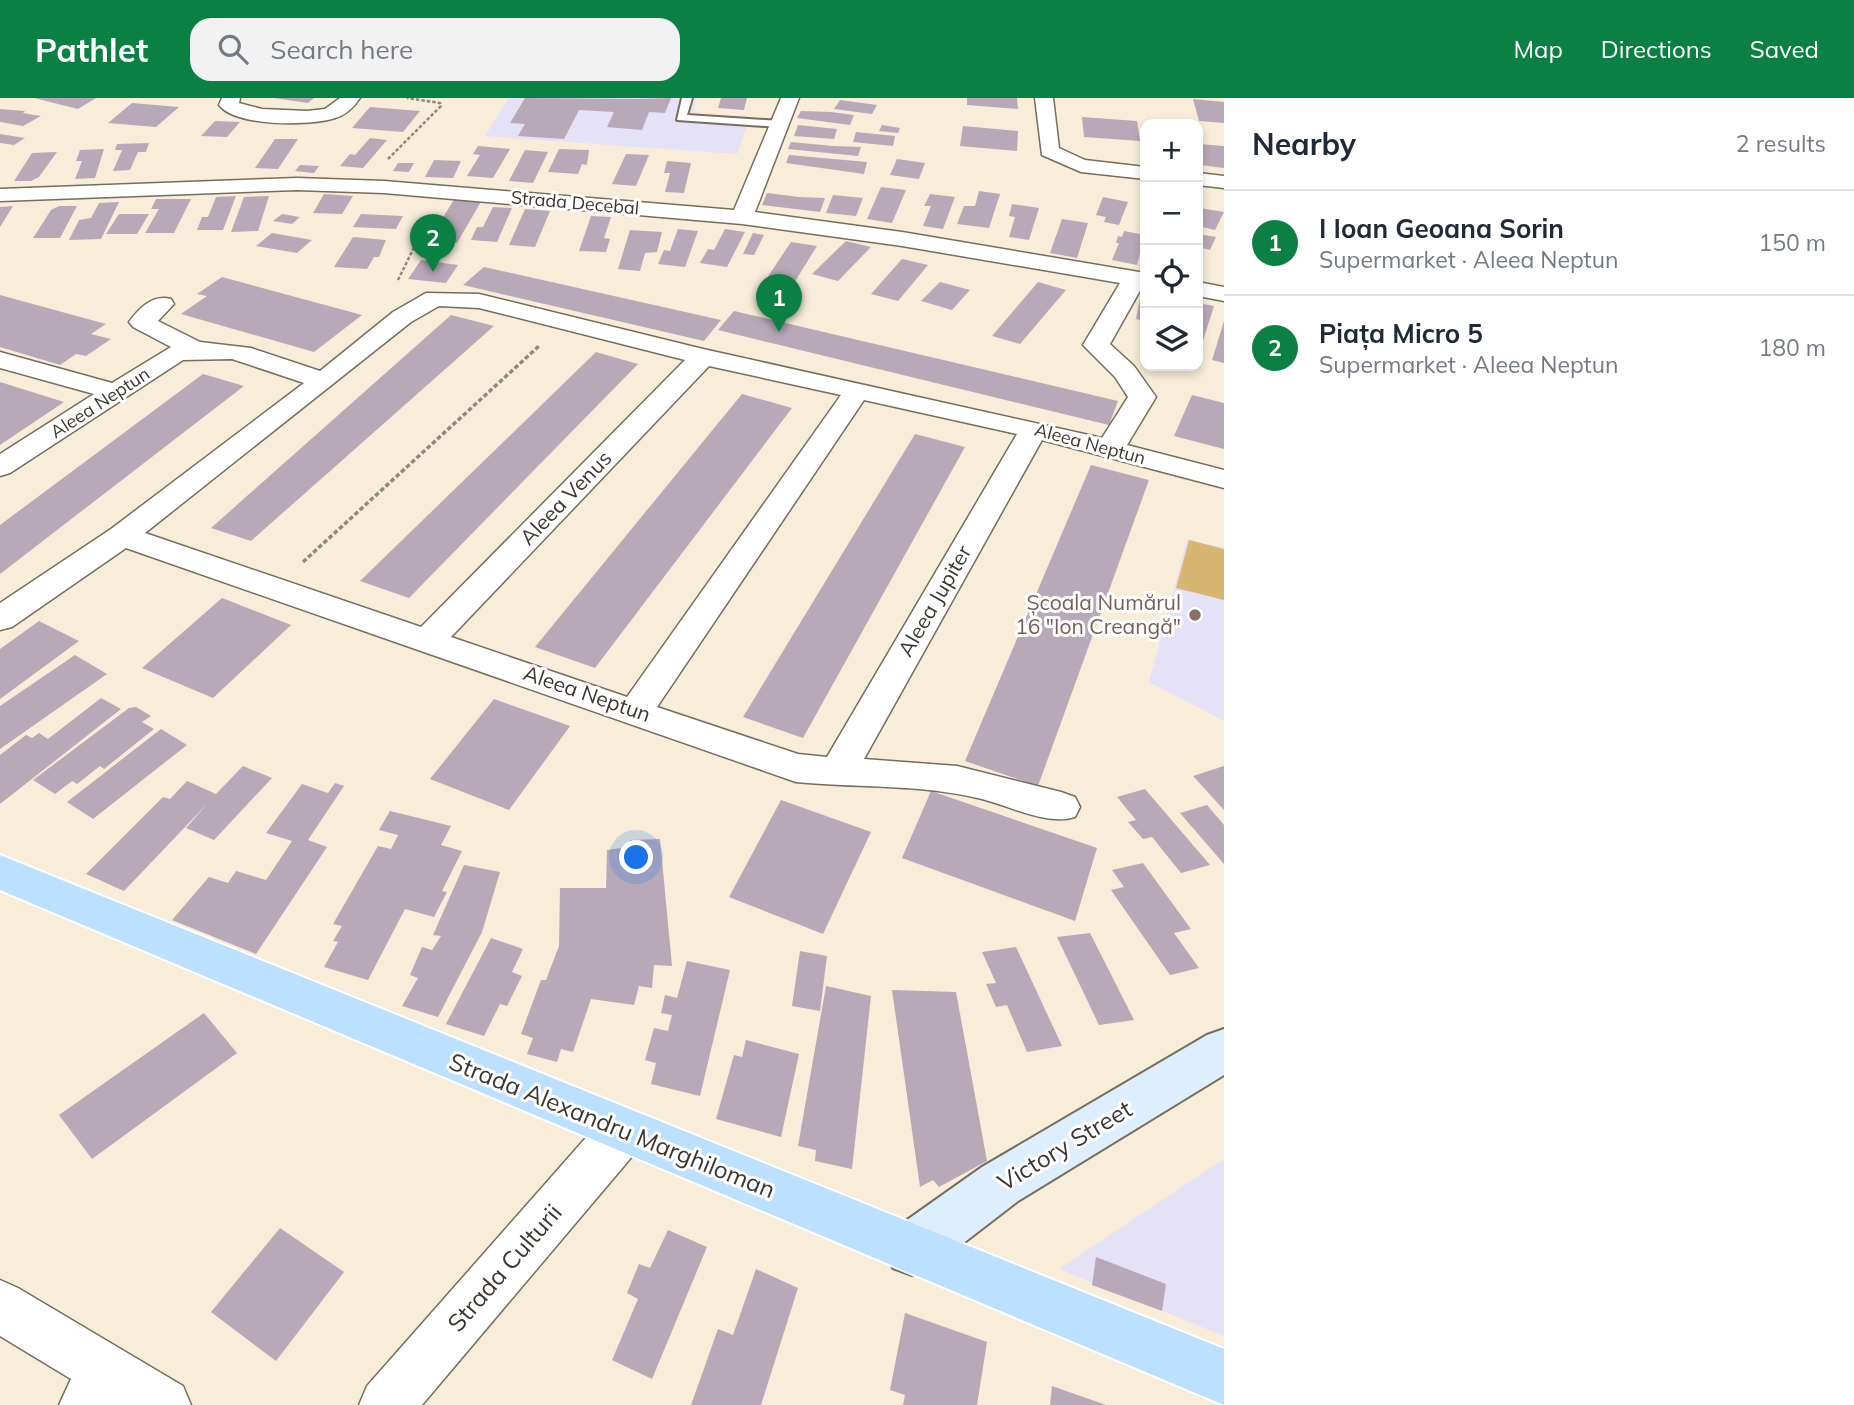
<!DOCTYPE html>
<html lang="en">
<head>
<meta charset="utf-8">
<style>
  :root { --surface:#fff; --page:#f2f2f3; --text:#1f2937; --muted:#747a83; --line:#e0e1e3; --accent:#0b8043 }
  body { margin:0; font-family:Mulish,sans-serif; background:var(--page); color:var(--text) }
  .controls { position:absolute; right:21px; top:21px; display:grid; overflow:hidden; border-radius:14px; box-shadow:0 4px 10px #0003 }
  .controls button { width:63px; height:63px; display:grid; place-items:center; padding:0; border:0; border-bottom:2px solid var(--line); background:var(--surface); color:var(--text); font:35px sans-serif }
  .you { position:absolute; left:637px; top:760px; width:24px; height:24px; margin:-18px; border:5px solid #fff; border-radius:50%; background:#1a73e8; box-shadow:0 0 0 10px #1a73e833 }
  .badge { display:grid; place-items:center; width:46px; height:46px; border-radius:50%; background:var(--accent); color:#fff; font-size:23px; font-weight:700 }
  .pin { position:absolute; translate:-50% -58px; filter:drop-shadow(0 2px 4px #0008) }
  .pin::after { content:''; position:absolute; top:37px; width:24px; height:21px; background:inherit; clip-path:polygon(0 0,100% 0,50% 100%) }
  .list { margin:0; padding:0; list-style:none }
  h2 { display:flex; justify-content:space-between; align-items:center; height:91px; margin:0; padding:0 28px; font-size:30px }
  h2 small { font-size:23px; font-weight:400; color:var(--muted) }
  .list li { display:grid; grid-template-columns:46px 1fr auto; gap:21px; align-items:center; box-sizing:border-box; height:105px; padding:0 28px; border-top:2px solid var(--line) }
  .list b { display:block; font-size:26px; white-space:nowrap }
  .list p { margin:0; font-size:23px; white-space:nowrap; color:var(--muted) }
  .list em { font-size:23px; font-style:normal; color:var(--muted) }
  .icon { flex:none; width:38px; height:38px; fill:none; stroke:currentColor; stroke-width:2; stroke-linecap:round; stroke-linejoin:round }
  .map { position:relative; flex:none; width:1224px; height:1307px; overflow:hidden }
  header { display:flex; align-items:center; gap:42px; box-sizing:border-box; height:98px; padding:0 35px; background:var(--accent); color:#fff }
  header strong { font-size:33px }
  nav { display:flex; gap:38px; margin-inline-start:auto; font-size:24px }
  .search { width:490px; height:63px; background:var(--page); display:flex; align-items:center; gap:18px; box-sizing:border-box; padding:0 24px; border-radius:21px; color:var(--muted); font-size:26px }
  main { display:flex }
  aside { flex:1; background:var(--surface) }
  .map>svg:first-child { display:block }
  .education { fill:#e5e1f7 }
  .green { fill:#d7b672 }
  .building { fill:#b8a9b8 }
  .lines { fill:none; stroke-linecap:round; stroke-linejoin:round }
  .lane-casing { stroke:#766d5c; stroke-width:4 }
  .street-casing { stroke:#766d5c; stroke-width:3 }
  .secondary-casing { stroke:#766d5c; stroke-width:4 }
  .primary-casing { stroke:#fff; stroke-width:4 }
  .path-far1 { stroke:#90897c; stroke-width:2.5; stroke-dasharray:3.5 2; stroke-linecap:butt }
  .path { stroke:#90897c; stroke-width:3.5; stroke-dasharray:4.5 2.5; stroke-linecap:butt }
  .lane { fill:#fff; fill-rule:evenodd }
  .street { fill:#fff; fill-rule:evenodd }
  .secondary { fill:#ddefff; fill-rule:evenodd }
  .primary { fill:#bce0ff; fill-rule:evenodd }
  .education-dot { fill:#8d6e63; stroke:#fff; stroke-width:2.5 }
  .labels { text-anchor:middle; stroke-width:6; stroke-linejoin:round; paint-order:stroke }
  .far-street-label { font-size:18px; fill:#3b3730; stroke:#fff }
  .street-label { font-size:21px; fill:#3b3730; stroke:#fff }
  .education-label { font-size:21px; fill:#785e54; stroke:#fff; text-anchor:end }
  .near-street-label { font-size:24px; fill:#3b3730; stroke:#fff }
</style>
</head>
<body>
<header>
<strong>Pathlet</strong>
<div class="search"><svg class="icon" aria-label="search" viewBox="0 0 24 24"><circle cx="10" cy="10" r="6"/><path d="M15 15l6 6"/></svg>Search here</div>
<nav><a>Map</a><a>Directions</a><a>Saved</a></nav>
</header>
<main>
<div class="map">
<svg width="1224" height="1307" viewBox="0 0 1224 1307">
  <rect width="100%" height="100%" fill="#f7edd9"/>
  <g class="education">
    <polygon points="509,0 697,0 693,16 750,19 737,56 485,38"/>
    <polygon points="1187,441 1224,450 1224,623 1149,584"/>
    <polygon points="1224,1061 1224,1238 1059,1171"/>
  </g>
  <polygon class="green" points="1189,442 1224,451 1224,502 1176,490"/>
  <g class="building">
    <polygon points="34,0 96,0 78,11"/>
    <polygon points="274,0 314,0 308,5"/>
    <polygon points="525,0 637,1 671,0 665,15 649,14 642,32 607,29 614,14 579,12 564,41 518,38 525,26 510,25"/>
    <polygon points="721,0 747,0 744,12 718,10"/>
    <polygon points="967,0 1017,0 1018,11 967,7"/>
    <polygon points="1193,1 1224,4 1224,25 1199,23"/>
    <polygon points="840,2 877,7 872,16 834,11"/>
    <polygon points="132,5 179,9 156,29 108,25"/>
    <polygon points="370,9 420,13 403,34 352,30"/>
    <polygon points="0,11 25,13 23,15 41,18 23,28 0,24"/>
    <polygon points="801,13 831,14 854,17 850,27 797,20"/>
    <polygon points="1082,19 1137,23 1140,43 1084,39"/>
    <polygon points="215,23 240,24 227,39 201,38"/>
    <polygon points="798,27 837,31 834,41 794,38"/>
    <polygon points="882,27 900,30 898,35 879,33"/>
    <polygon points="963,28 1018,33 1017,53 960,48"/>
    <polygon points="856,34 895,38 893,48 853,44"/>
    <polygon points="0,36 25,40 14,47 0,45"/>
    <polygon points="370,40 387,42 363,70 340,68 350,56 355,57"/>
    <polygon points="275,41 298,41 278,71 255,70"/>
    <polygon points="791,44 833,48 861,49 858,58 788,51"/>
    <polygon points="149,45 146,54 138,54 130,72 113,73 122,52 115,52 117,46"/>
    <polygon points="1198,46 1224,48 1224,70 1200,67"/>
    <polygon points="478,48 510,51 493,80 467,78 480,57 473,56"/>
    <polygon points="104,51 95,80 75,81 82,63 76,63 80,52"/>
    <polygon points="559,51 589,52 587,67 582,66 578,76 548,74"/>
    <polygon points="525,52 548,54 533,85 509,83"/>
    <polygon points="57,54 39,79 31,83 14,83 32,55"/>
    <polygon points="626,56 649,57 636,88 612,86"/>
    <polygon points="789,57 867,64 864,76 786,65"/>
    <polygon points="897,61 925,65 919,81 890,77"/>
    <polygon points="434,62 461,63 453,80 425,79"/>
    <polygon points="667,63 691,65 684,95 665,94 670,75 664,75"/>
    <polygon points="398,65 414,65 409,74 393,73"/>
    <polygon points="300,67 319,68 314,75 295,73"/>
    <polygon points="881,89 906,92 892,125 867,121"/>
    <polygon points="979,93 1000,96 989,130 957,126 964,108 975,108"/>
    <polygon points="767,95 799,99 825,100 820,114 762,107"/>
    <polygon points="324,96 353,98 342,116 313,115"/>
    <polygon points="930,96 955,99 943,131 923,128 931,108 924,108"/>
    <polygon points="833,97 863,100 856,118 826,115"/>
    <polygon points="236,98 223,132 197,132 202,119 208,119 216,99"/>
    <polygon points="269,98 258,133 231,134 244,99"/>
    <polygon points="1103,99 1128,104 1119,127 1104,124 1106,119 1096,117"/>
    <polygon points="455,100 482,102 457,145 429,142"/>
    <polygon points="156,101 191,101 174,135 145,135 159,111 151,111"/>
    <polygon points="119,104 101,141 69,142 79,122 91,120 99,105"/>
    <polygon points="1012,106 1039,110 1029,142 1009,139 1015,119 1009,118"/>
    <polygon points="13,108 0,129 0,109"/>
    <polygon points="59,108 77,108 60,140 33,140 51,112"/>
    <polygon points="493,109 512,110 497,144 471,142 477,129 483,129"/>
    <polygon points="1200,110 1224,114 1215,132 1198,128"/>
    <polygon points="525,111 550,113 535,149 509,147"/>
    <polygon points="119,116 149,116 137,136 106,136"/>
    <polygon points="282,116 300,119 292,126 273,123"/>
    <polygon points="361,116 403,118 396,131 353,129"/>
    <polygon points="591,118 611,119 604,140 610,141 606,154 579,153"/>
    <polygon points="1062,121 1088,125 1077,160 1050,155"/>
    <polygon points="678,131 698,133 685,169 658,166 664,152 670,153"/>
    <polygon points="725,131 745,134 727,169 700,165 708,151 714,152"/>
    <polygon points="630,132 662,134 657,154 645,155 640,173 618,171"/>
    <polygon points="1124,133 1145,137 1137,167 1112,162 1119,145 1116,145 1118,138 1122,139"/>
    <polygon points="272,135 312,142 297,155 256,148"/>
    <polygon points="753,135 764,137 754,157 743,156"/>
    <polygon points="1198,136 1216,139 1210,152 1198,149"/>
    <polygon points="353,139 386,142 379,159 374,159 367,171 334,169"/>
    <polygon points="846,143 871,149 838,183 812,176"/>
    <polygon points="791,144 817,148 794,185 767,180"/>
    <polygon points="902,161 928,167 898,203 871,196"/>
    <polygon points="421,162 458,167 446,185 408,181"/>
    <polygon points="484,169 721,222 704,243 463,187"/>
    <polygon points="222,179 362,217 314,254 181,216 207,198 197,196"/>
    <polygon points="940,184 970,192 952,212 921,203"/>
    <polygon points="1038,184 1066,192 1020,246 992,238"/>
    <polygon points="0,197 106,226 91,236 111,241 86,258 76,256 60,267 0,249"/>
    <polygon points="1140,200 1145,201 1145,223 1136,221"/>
    <polygon points="1198,205 1214,208 1201,249 1198,248"/>
    <polygon points="734,213 1118,303 1109,327 718,232"/>
    <polygon points="451,217 494,228 251,443 211,430"/>
    <polygon points="1224,223 1224,265 1212,262"/>
    <polygon points="596,254 638,266 409,500 360,483"/>
    <polygon points="203,276 244,288 0,476 0,427"/>
    <polygon points="0,284 64,304 0,347"/>
    <polygon points="742,296 792,310 595,570 535,549"/>
    <polygon points="1192,297 1224,305 1224,351 1174,338"/>
    <polygon points="915,336 965,349 803,640 743,619"/>
    <polygon points="1091,367 1149,382 1038,688 965,663"/>
    <polygon points="222,500 291,527 213,600 142,570"/>
    <polygon points="39,523 79,543 0,601 0,551"/>
    <polygon points="75,557 107,576 0,651 0,608"/>
    <polygon points="101,600 121,611 0,706 0,657 26,637 32,640 39,635 48,641"/>
    <polygon points="494,601 570,628 509,712 430,681"/>
    <polygon points="136,609 151,618 142,624 154,631 104,671 100,668 77,686 72,683 55,696 33,682 129,610"/>
    <polygon points="161,631 187,647 93,721 67,704"/>
    <polygon points="243,668 272,680 214,742 186,730 207,706 124,793 86,776 163,699 170,701 187,683 216,696"/>
    <polygon points="1224,668 1224,712 1193,678"/>
    <polygon points="335,685 344,688 308,742 327,749 256,856 172,822 209,779 228,785 236,773 266,782 292,743 266,735 302,686 328,695"/>
    <polygon points="1145,691 1210,767 1181,775 1152,739 1143,741 1128,724 1136,722 1117,699"/>
    <polygon points="931,693 1097,750 1075,823 902,760"/>
    <polygon points="781,702 871,734 823,836 729,799"/>
    <polygon points="1207,707 1224,727 1224,766 1180,715"/>
    <polygon points="390,713 451,728 441,747 462,753 442,793 447,794 434,819 405,811 368,882 324,869 338,844 333,843 342,828 333,826 378,748 391,751 398,737 379,732"/>
    <polygon points="660,741 672,868 654,867 652,890 639,888 634,907 591,901 573,954 561,951 557,964 527,956 533,940 521,936 541,882 546,882 559,848 560,790 606,790 607,752 629,749 630,742"/>
    <polygon points="1143,765 1191,831 1174,835 1199,870 1170,877 1111,792 1124,789 1112,772"/>
    <polygon points="464,767 500,774 482,834 438,919 402,908 418,880 410,877 422,849 432,852 441,838 433,837"/>
    <polygon points="1090,835 1134,922 1099,927 1057,839"/>
    <polygon points="491,840 523,851 512,874 522,878 507,908 500,906 484,938 446,926"/>
    <polygon points="1016,849 1062,948 1027,954 1007,907 996,909 986,886 996,885 982,854"/>
    <polygon points="800,853 827,858 820,913 792,908"/>
    <polygon points="687,863 730,872 700,998 651,986 656,965 645,962 654,930 668,933 672,917 661,915 665,897 677,900"/>
    <polygon points="826,888 871,898 852,1071 815,1063 816,1052 798,1048"/>
    <polygon points="892,892 956,894 987,1063 939,1089 933,1082 920,1089"/>
    <polygon points="204,915 237,955 92,1061 59,1017"/>
    <polygon points="746,942 799,956 781,1039 716,1021 734,957 742,959"/>
    <polygon points="280,1130 344,1174 276,1263 211,1214"/>
    <polygon points="668,1132 707,1149 652,1281 612,1262 638,1201 627,1195 639,1166 650,1170"/>
    <polygon points="1096,1159 1166,1186 1162,1213 1092,1187"/>
    <polygon points="756,1171 798,1190 761,1307 691,1307 718,1231 733,1237"/>
    <polygon points="905,1215 987,1244 977,1307 903,1307 905,1297 890,1292"/>
    <polygon points="1052,1288 1106,1307 1050,1307"/>
  </g>
  <g class="lines">
    <g class="lane-casing">
      <polygon id="lane" points="682,0 692,0 687,17 780,23 785,26 780,29 677,22"/>
    </g>
    <g class="street-casing">
      <g id="street">
        <path d="M222,0h18l-1,5 23,6 45,2 18,-2 15,-11h20c-6,9 -14,17 -25,20 -24,8 -99,9 -116,-13z"/>
        <path d="M781,0h18l-44,114 147,20 243,41v14h-3l-32,57 24,22 22,31 -29,48 97,25v18l-182,-48 -178,319 93,7 104,26 14,5 5,10 -5,10c-28,9 -65,-11 -93,-18 -61,-15 -124,-11 -186,-17l-670,-234 -114,79 -12,3v-27l111,-74 193,-146 -72,-24 -49,1 -173,113 -10,3v-22l94,-60 -94,-26v-16l112,31 59,-36 -38,-20 -4,-5c10,-14 24,-28 42,-23l3,5 -16,17 42,21 51,6 69,23 73,-59 33,-19 53,1 224,55 399,89 26,-41 -13,-20 -32,-32 37,-62 -218,-37 -160,-22 -358,-31 -87,-3 -297,11v-12l297,-11 87,3 350,29zM439,208l40,2 206,52 -264,267 -276,-94 266,-211zM709,268l132,29 -214,302 -176,-60zM864,302l153,34 -190,323 -29,-3 -141,-47z"/>
        <polygon points="1035,0 1053,0 1059,50 1085,62 1145,69 1145,81 1081,74 1042,57"/>
        <polygon points="1198,75 1224,78 1224,90 1198,87"/>
        <polygon points="1198,184 1224,189 1224,203 1198,198"/>
        <polygon points="623,1011 640,1017 647,1033 640,1049 422,1307 359,1307 367,1288 606,1017"/>
        <polygon points="0,1182 18,1190 183,1288 191,1307 59,1307 71,1281 0,1238"/>
      </g>
    </g>
    <g class="secondary-casing">
      <polygon id="secondary" points="1224,931 1224,977 1018,1103 931,1170 912,1177 893,1170 886,1151 893,1132 982,1069 1207,937"/>
    </g>
    <g class="primary-casing">
      <polygon id="primary" points="0,757 1224,1251 1224,1307 0,792"/>
    </g>
    <g class="path-far1">
      <polyline points="388,61 441,8 440,5 407,0"/>
      <polyline points="398,182 428,121"/>
    </g>
    <polyline class="path" points="303,464 539,248"/>
    <use href="#lane" class="lane"/>
    <use href="#street" class="street"/>
    <use href="#secondary" class="secondary"/>
    <use href="#primary" class="primary"/>
  </g>
  <circle class="education-dot" cx="1195" cy="517" r="7"/>
  <g class="labels">
    <g class="far-street-label">
      <text transform="translate(575 105) rotate(5)" y="6">Strada Decebal</text>
      <text transform="translate(100 305) rotate(-33)" y="6">Aleea Neptun</text>
      <text transform="translate(1090 346) rotate(15)" y="6">Aleea Neptun</text>
    </g>
    <g class="street-label">
      <text transform="translate(566 400) rotate(-46)" y="7">Aleea Venus</text>
      <text transform="translate(935 503) rotate(-60)" y="7">Aleea Jupiter</text>
      <text transform="translate(587 596) rotate(19)" y="7">Aleea Neptun</text>
    </g>
    <g class="education-label">
      <text x="1181" y="512">Școala Numărul<tspan x="1181" dy="24">16 "Ion Creangă"</tspan></text>
    </g>
    <g class="near-street-label">
      <text transform="translate(612 1028) rotate(22)" y="8">Strada Alexandru Marghiloman</text>
      <text transform="translate(1065 1048) rotate(-31)" y="8">Victory Street</text>
      <text transform="translate(505 1170) rotate(-49)" y="8">Strada Culturii</text>
    </g>
  </g>
</svg>
<div class="controls">
<button>+</button>
<button>−</button>
<button><svg class="icon" aria-label="locate" viewBox="0 0 24 24"><circle cx="12" cy="12" r="6"/><path d="M12 2v4M12 18v4M2 12h4M18 12h4"/></svg></button>
<button><svg class="icon" aria-label="layers" viewBox="0 0 24 24"><path d="M12 4l9 5-9 5-9-5zM3 14l9 5 9-5"/></svg></button>
</div>
<div class="you"></div>
<div class="pin badge" style="left:779px;top:234px">1</div>
<div class="pin badge" style="left:433px;top:174px">2</div>
</div>
<aside>
<h2>Nearby<small>2 results</small></h2>
<ul class="list">
<li><span class="badge">1</span><div><b>I Ioan Geoana Sorin</b><p>Supermarket · Aleea Neptun</p></div><em>150 m</em></li>
<li><span class="badge">2</span><div><b>Piața Micro 5</b><p>Supermarket · Aleea Neptun</p></div><em>180 m</em></li>
</ul>
</aside>
</main>
</body>
</html>
